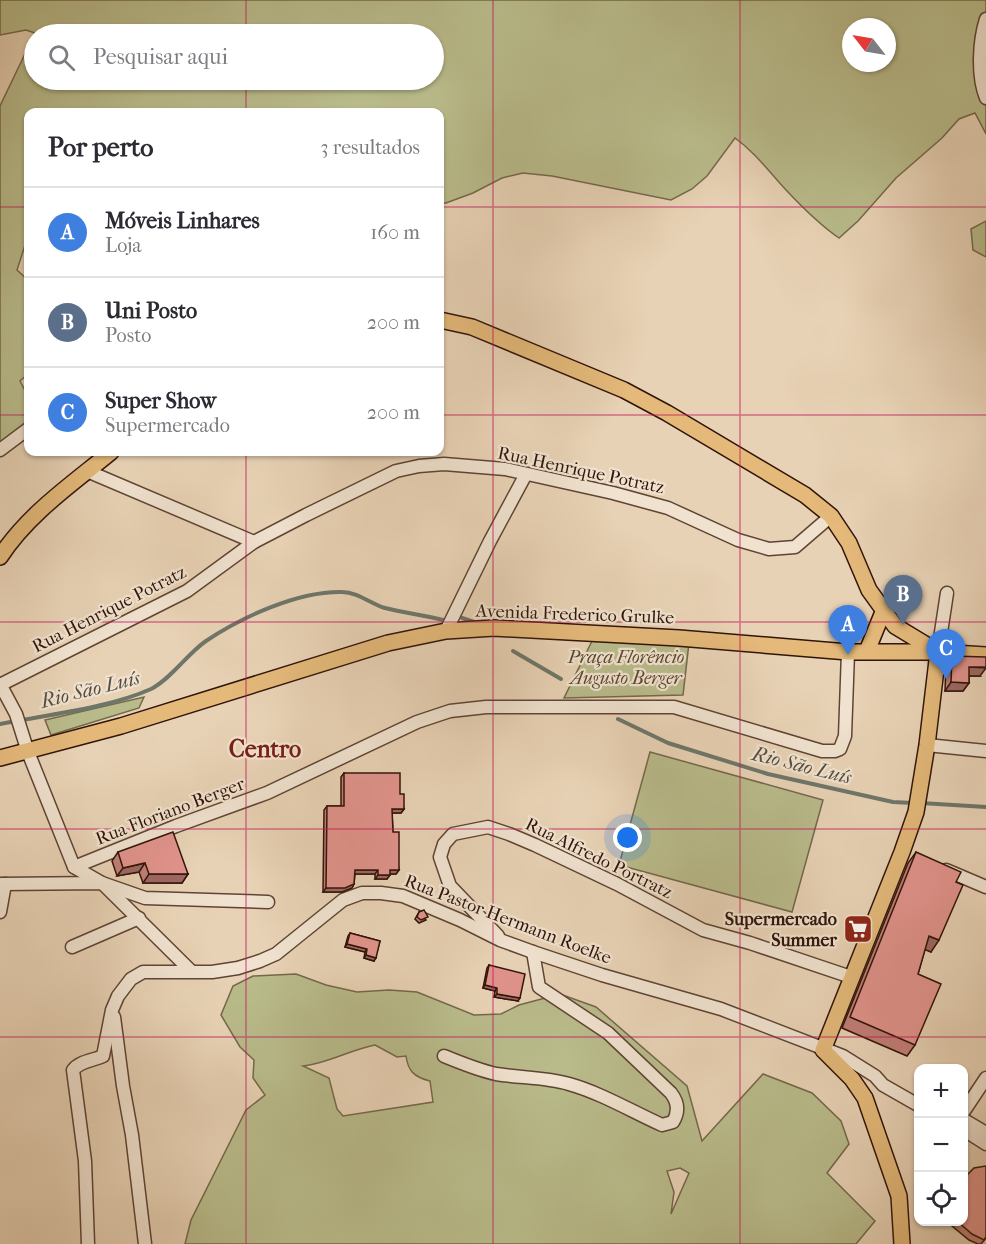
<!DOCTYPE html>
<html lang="pt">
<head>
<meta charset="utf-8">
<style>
  :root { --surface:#fff; --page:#f2f2f3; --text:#2b2b33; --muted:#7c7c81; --line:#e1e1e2; --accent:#db2777 }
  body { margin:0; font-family:"IM FELL French Canon",serif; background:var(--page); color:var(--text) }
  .controls { position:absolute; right:18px; bottom:18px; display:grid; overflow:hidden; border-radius:12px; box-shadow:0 2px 4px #0004 }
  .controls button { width:54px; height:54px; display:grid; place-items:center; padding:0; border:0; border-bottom:2px solid var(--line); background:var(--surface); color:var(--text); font:30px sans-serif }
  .compass { position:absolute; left:842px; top:18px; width:54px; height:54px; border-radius:50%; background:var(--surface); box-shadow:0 2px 4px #0004; rotate:301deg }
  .you { position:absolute; left:628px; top:838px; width:21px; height:21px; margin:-15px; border:4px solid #fff; border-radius:50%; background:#1a73e8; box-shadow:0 0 0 9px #1a73e833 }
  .badge { display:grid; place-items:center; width:39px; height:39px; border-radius:50%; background:var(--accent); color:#fff; font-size:20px; font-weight:700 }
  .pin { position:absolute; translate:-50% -50px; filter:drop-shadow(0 2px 3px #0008) }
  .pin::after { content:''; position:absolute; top:32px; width:21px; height:18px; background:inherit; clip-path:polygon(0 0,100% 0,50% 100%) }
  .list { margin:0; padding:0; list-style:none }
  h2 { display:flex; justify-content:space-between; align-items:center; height:78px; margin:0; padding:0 24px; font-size:26px }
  h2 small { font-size:20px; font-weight:400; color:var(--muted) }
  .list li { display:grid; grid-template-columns:39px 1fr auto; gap:18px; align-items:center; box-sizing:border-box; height:90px; padding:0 24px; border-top:2px solid var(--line) }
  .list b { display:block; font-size:22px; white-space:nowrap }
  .list p { margin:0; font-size:20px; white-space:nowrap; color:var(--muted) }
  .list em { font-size:20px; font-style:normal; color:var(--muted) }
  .icon { flex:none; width:33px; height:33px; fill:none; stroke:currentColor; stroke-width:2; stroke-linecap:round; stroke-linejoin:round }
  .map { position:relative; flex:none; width:986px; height:1244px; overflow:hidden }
  .search { position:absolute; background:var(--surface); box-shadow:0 2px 4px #0004; left:24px; top:24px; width:420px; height:66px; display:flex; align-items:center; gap:15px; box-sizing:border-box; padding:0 21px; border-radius:33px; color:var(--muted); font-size:22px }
  .panel { position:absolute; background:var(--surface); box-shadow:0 2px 4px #0004; left:24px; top:108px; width:420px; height:348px; border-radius:12px }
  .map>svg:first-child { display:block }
  .green { fill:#b9bb8b; stroke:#74684a; stroke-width:1.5; fill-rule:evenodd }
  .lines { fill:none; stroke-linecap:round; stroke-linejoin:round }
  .stream { stroke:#6e766a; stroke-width:4 }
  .minor-casing { stroke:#5e4434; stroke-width:15 }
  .major-casing { stroke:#301409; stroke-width:18 }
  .minor { stroke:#f0e2cf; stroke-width:12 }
  .major { stroke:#e4b97a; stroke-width:15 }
  .wall { fill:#c27e78; stroke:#301409; stroke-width:1.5 }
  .shaded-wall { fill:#9e6762; stroke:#301409; stroke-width:1.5 }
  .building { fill:#e1938c; stroke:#301409; stroke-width:1.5 }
  .grid { fill:none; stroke:#c2185b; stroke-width:1.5; stroke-opacity:0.55 }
  .labels { text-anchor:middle; stroke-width:4.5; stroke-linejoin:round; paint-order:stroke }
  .street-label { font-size:18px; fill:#301409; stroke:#f0e2cf }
  .park-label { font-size:18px; font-style:italic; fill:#594630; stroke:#f0e2cf }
  .poi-label { font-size:18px; font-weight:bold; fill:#301409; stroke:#f0e2cf; text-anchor:end }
  .water-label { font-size:20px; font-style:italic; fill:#544d41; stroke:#f0e2cf }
  .district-label { font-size:24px; font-weight:bold; fill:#7a1f14; stroke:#f0e2cf }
</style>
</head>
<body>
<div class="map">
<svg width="986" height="1244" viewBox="0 0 986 1244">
  <rect width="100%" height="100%" fill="#e8d2b5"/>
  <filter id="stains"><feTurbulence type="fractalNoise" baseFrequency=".00333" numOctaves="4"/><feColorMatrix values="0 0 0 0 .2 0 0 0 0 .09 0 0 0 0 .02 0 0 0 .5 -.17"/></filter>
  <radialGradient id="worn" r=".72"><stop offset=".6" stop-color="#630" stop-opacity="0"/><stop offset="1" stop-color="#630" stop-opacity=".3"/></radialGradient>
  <g class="green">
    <path d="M0,0h986v134l-11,-21 -16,6 -17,19 -46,40 -38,43 -19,17c-19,-13 -36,-30 -52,-47 -17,-18 -31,-38 -52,-53l-28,38 -15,13 -21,11 -119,-24 -29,-3 -21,5 -29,15 -27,10h-6v-91h-412v124l-11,34 11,10v94l-8,7 8,15v31l-28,26v-347l35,-73 -9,-3 -26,5zM851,27h36v36h-36zM34,34h400v46h-400z"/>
    <polygon points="986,221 986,257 973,250 971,229"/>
    <polygon points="594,637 689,643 683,695 564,698"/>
    <polygon points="144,697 139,708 51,735 45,720"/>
    <polygon points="650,752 823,800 792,912 619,865"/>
    <path d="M296,974l30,11 31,7 32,-2 28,2 57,23 27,-1 18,-9 41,-11 36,13 91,79 15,55 61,-67 49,19 29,28 8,23 -22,29 48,48 -19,23h-671l6,-24 55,-110 19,-15 -12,-17 1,-18 -14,-13 -19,-32 12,-29 20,-10zM375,1045l22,12 9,-1c2,15 8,21 24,25l3,21 -90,14 -6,-7 -8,-31 -26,-12c25,-3 47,-16 72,-21zM680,1168l9,5 -18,41 3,-22 -7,-21z"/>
  </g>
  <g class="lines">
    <g class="stream">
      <polyline points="462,618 474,622"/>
      <polyline points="513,651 561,679"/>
      <polyline points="618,719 668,743 768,774 893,802 913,803"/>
      <path d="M0,724c46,-9 109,-16 151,-35 20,-10 37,-36 55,-48 36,-24 92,-50 136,-49 16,0 29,12 43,16 19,5 39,7 58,12"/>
      <polyline points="921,803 986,807"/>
    </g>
    <g class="minor-casing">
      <g id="minor">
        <path d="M986,19c-7,22 -9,57 0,79"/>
        <polyline points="0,450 28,429"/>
        <polyline points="87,471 254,542"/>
        <polyline points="446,631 490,541 526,474"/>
        <polyline points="938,652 947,593"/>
        <polyline points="0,684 16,714 28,752 74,867 102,883 191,971"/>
        <polyline points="0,685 187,591 254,542 306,515 396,471 419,466 444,464 505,469 613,493 668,508 738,540 769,549 795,547 831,516"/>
        <polyline points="927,745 986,751"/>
        <polyline points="74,867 176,826 267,793 417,722 450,711 486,707 674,707 822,751 835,751 840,749 845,736 848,652"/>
        <polyline points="946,870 986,887"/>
        <polyline points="0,884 102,883 145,898 268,902"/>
        <polyline points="0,912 5,884"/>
        <polyline points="498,936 450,886 440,857 444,844 453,834 488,827 509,834 535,845 617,884 703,930 750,943 851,977"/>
        <polyline points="72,947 139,918"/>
        <polyline points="114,1017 123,1086 132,1135 145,1244"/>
        <path d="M444,1056c17,7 34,14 52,18 24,4 49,3 73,10 32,9 62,27 93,41l11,-3c6,-10 5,-20 -2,-29l-63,-60 -69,-46 -6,-35"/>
        <polyline points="964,1111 986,1078"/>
        <polyline points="964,1120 986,1133"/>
        <polyline points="964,1130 986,1144"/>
        <path d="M88,1244l-3,-83 -12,-91c7,-9 19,-9 30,-14l9,-46 6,-14 13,-17 12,-7h69l26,-4 22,-7 16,-7 67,-54 19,-7h19l22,3 57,24 40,20 33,12 69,23 119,34 122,47 32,20 8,9 35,20"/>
      </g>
    </g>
    <g class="major-casing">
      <g id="major">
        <polyline points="440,320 472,327 624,390 667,413 805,495 831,516 849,543 869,590 895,626 938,652"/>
        <path d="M0,557c28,-43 72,-73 111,-105"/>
        <polyline points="867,651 883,612"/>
        <polyline points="0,758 121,726 388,643 446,631 494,628 679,638 848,652 938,652 986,655"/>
        <polyline points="902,1244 899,1196 865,1098 852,1079 823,1050 902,852 916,812 927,745 938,652"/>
      </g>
    </g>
    <use href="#minor" class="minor"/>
    <use href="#major" class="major"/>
  </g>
  <g class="wall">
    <polygon points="952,656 980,676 969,676 969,683 963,691 945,691 946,665"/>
    <polygon points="344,773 400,794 404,809 401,813 392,813 393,832 399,870 396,874 390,874 387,879 375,879 375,874 355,874 354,884 352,888 342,892 323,892 324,810 327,806 341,806 341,777"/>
    <polygon points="118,852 188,874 182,883 143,883 139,872 117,876 112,861"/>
    <polygon points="916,852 956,882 931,952 925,949 918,974 915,1045 907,1056 842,1028 908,863"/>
    <polygon points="419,912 426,920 419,923 415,919"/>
    <polygon points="350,933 380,941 374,961 364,958 365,952 345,947 348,936"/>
    <polygon points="489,965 518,1001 494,997 495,991 483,988 487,968"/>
    <polygon points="946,1221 963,1221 986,1238 981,1244 978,1244 969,1240"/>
  </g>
  <g class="shaded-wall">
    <polygon points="969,667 986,668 980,676 963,676"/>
    <polygon points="951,682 969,683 963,691 945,691"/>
    <polygon points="392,809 404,809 401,813 389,813"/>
    <polygon points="145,863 139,872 117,876 123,868"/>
    <polygon points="355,870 378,870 375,874 352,874"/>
    <polygon points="390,870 399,870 396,874 387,874"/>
    <polygon points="149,874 188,874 182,883 143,883"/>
    <polygon points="378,875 390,875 387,879 375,879"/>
    <polygon points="354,884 352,888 342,892 323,892 326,888"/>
    <polygon points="929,936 939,940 931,952 921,948"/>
    <polygon points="347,944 367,949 365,952 345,947"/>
    <polygon points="366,955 376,958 374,961 364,958"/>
    <polygon points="485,985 497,988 495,991 483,988"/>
    <polygon points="497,994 520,998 518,1001 494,997"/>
  </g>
  <g class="building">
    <polygon points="952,656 986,657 986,667 969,667 969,683 951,682"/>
    <polygon points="344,773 400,773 400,794 404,794 404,809 392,809 393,832 399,832 399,870 390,870 390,875 378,875 378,870 355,870 354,884 345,888 326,888 327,806 344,806"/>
    <polygon points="173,832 188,874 149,874 145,863 123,868 118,852"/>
    <polygon points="916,852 961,872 956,882 963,885 939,940 929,936 918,974 941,984 915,1045 850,1017"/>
    <polygon points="424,910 428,917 421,920 417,917 419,912"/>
    <polygon points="350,933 380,941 376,958 366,955 367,949 347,944"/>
    <polygon points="489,965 525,974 520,998 497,994 497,988 485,985"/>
    <polygon points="986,1166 986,1237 984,1240 972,1234 957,1221 963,1221 963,1179 974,1168"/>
  </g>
  <path class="grid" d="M246,0v34M493,0v1244M740,0v1244M246,80v32M0,207h28M440,207h546M0,415h28M440,415h546M246,452v792M0,622h986M0,829h986M0,1037h986"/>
  <defs>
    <g id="supermarket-square" transform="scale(1.5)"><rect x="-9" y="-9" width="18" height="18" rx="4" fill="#8f2418" stroke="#f0e2cf"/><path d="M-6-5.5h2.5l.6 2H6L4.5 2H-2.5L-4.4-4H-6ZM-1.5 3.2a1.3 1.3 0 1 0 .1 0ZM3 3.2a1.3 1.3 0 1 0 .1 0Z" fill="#fff"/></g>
  </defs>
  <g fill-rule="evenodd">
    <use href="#supermarket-square" x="858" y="929"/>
  </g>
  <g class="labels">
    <g class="street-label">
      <text transform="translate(581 470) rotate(12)" y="6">Rua Henrique Potratz</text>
      <text transform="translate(109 609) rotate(-27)" y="6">Rua Henrique Potratz</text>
      <text transform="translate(575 614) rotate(2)" y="6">Avenida Frederico Grulke</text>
      <text transform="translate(170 811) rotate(-21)" y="6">Rua Floriano Berger</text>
      <text transform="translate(599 858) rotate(26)" y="6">Rua Alfredo Portratz</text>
      <text transform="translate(508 919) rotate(21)" y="6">Rua Pastor Hermann Roelke</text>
    </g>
    <g class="park-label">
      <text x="626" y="663">Praça Florêncio<tspan x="626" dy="21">Augusto Berger</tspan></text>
    </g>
    <g class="poi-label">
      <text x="837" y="925">Supermercado<tspan x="837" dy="21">Summer</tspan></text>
    </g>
    <g class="water-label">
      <text transform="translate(90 689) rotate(-14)" y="7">Rio São Luís</text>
      <text transform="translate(802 765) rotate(14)" y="7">Rio São Luís</text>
    </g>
    <g class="district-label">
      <text x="265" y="757">Centro</text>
    </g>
  </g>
  <rect width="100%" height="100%" filter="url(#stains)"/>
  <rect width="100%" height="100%" fill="url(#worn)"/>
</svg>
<div class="controls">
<button>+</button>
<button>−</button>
<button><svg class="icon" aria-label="locate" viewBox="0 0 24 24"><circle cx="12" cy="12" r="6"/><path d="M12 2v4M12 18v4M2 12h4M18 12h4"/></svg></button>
</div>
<svg class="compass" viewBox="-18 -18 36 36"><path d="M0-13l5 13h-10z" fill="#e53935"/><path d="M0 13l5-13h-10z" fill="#7c7c81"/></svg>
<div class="you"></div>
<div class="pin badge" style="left:848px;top:655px;background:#3f7fe0">A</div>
<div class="pin badge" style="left:903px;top:625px;background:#5c6f8a">B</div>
<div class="pin badge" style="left:946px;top:679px;background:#3f7fe0">C</div>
<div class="search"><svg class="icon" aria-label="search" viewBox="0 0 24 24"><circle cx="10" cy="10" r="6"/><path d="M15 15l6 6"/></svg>Pesquisar aqui</div>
<section class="panel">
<h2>Por perto<small>3 resultados</small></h2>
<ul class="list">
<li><span class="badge" style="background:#3f7fe0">A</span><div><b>Móveis Linhares</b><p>Loja</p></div><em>160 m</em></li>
<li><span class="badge" style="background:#5c6f8a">B</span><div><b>Uni Posto</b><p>Posto</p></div><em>200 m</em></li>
<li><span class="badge" style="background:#3f7fe0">C</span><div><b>Super Show</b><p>Supermercado</p></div><em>200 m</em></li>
</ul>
</section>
</div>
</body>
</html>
